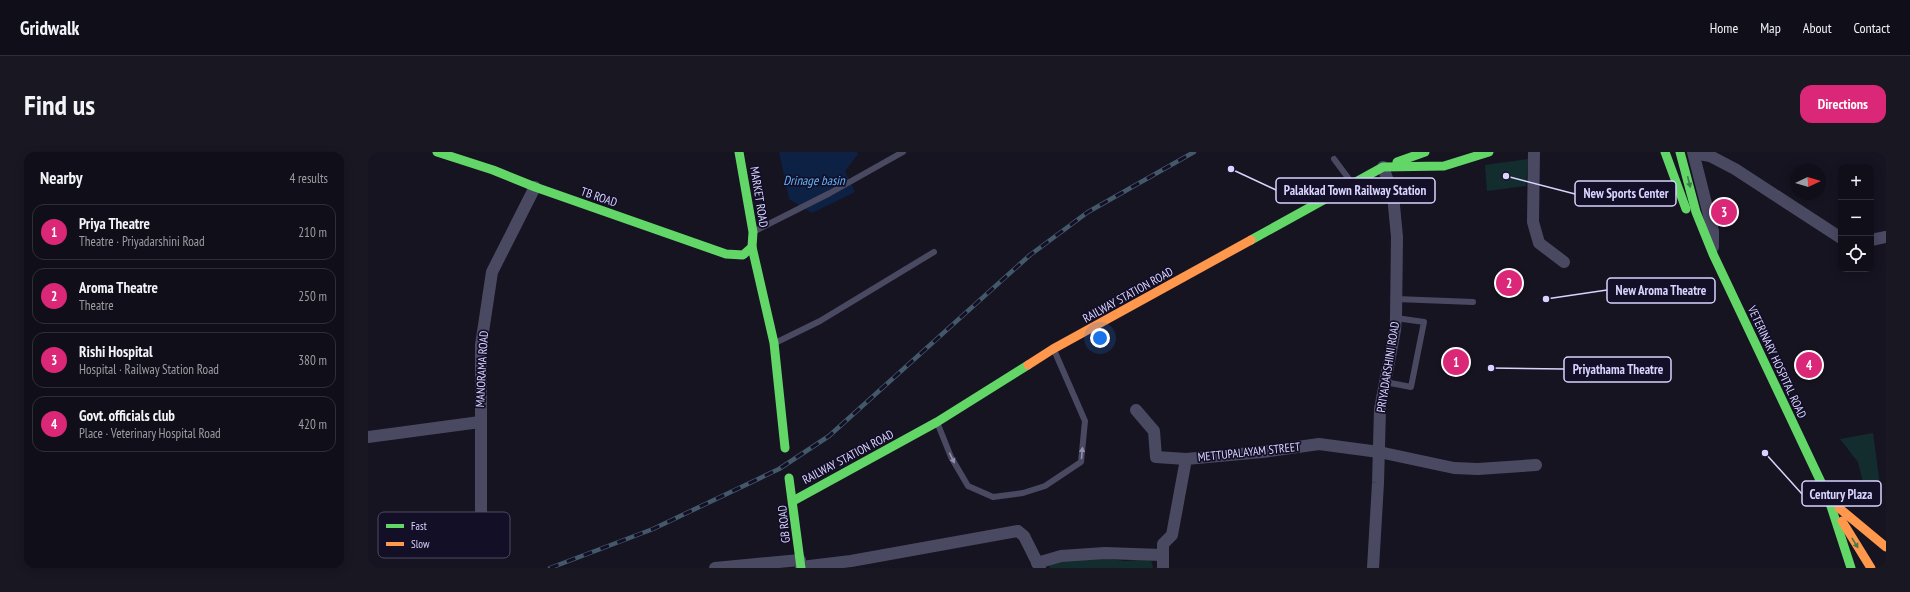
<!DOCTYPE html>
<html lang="en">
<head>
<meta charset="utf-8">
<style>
  :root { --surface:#100f19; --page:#191822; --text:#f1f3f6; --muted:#9c9ca2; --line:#302f38; --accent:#db2777 }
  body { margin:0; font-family:"PT Sans Narrow",sans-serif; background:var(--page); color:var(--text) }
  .controls { position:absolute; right:12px; top:12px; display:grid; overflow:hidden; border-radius:8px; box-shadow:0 2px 10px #0003 }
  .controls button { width:36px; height:36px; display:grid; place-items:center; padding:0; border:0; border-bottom:1px solid var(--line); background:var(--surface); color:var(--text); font:20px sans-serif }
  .compass { position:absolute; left:1422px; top:12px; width:36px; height:36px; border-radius:50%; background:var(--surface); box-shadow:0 2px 10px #0003; rotate:86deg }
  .you { position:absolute; left:732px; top:186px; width:14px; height:14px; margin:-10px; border:3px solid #fff; border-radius:50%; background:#1a73e8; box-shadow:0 0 0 6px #1a73e833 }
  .badge { display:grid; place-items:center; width:26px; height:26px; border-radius:50%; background:var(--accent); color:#fff; font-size:13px; font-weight:700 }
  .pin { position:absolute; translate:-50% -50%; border:2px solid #fff; box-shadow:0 1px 4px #0006 }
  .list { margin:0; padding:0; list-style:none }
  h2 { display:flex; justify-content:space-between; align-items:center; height:52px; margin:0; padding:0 16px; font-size:17px }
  h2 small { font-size:13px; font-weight:400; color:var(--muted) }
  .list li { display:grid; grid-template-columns:26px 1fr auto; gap:12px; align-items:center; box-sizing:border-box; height:56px; margin:0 8px 8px; padding:0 8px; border:1px solid var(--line); border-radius:12px }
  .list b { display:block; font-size:15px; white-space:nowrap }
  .list p { margin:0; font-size:13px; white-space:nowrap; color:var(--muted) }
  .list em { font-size:13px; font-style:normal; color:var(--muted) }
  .icon { flex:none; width:22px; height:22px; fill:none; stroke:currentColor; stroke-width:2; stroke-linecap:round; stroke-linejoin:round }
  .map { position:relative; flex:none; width:1518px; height:416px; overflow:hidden; border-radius:12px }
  header { display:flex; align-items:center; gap:24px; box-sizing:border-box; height:56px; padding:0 20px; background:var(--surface); border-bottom:1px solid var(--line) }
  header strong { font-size:19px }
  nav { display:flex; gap:22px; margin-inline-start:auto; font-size:14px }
  .intro { display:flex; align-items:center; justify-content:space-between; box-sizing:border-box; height:96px; padding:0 24px }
  h1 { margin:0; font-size:28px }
  .button { padding:10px 18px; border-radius:12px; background:var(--accent); color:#fff; font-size:14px; font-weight:700 }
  main { display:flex; gap:24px; padding:0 24px }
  aside { flex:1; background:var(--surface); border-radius:12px; box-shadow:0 2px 10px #0003 }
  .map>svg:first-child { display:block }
  .green { fill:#132c2d }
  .water { fill:#0d2144 }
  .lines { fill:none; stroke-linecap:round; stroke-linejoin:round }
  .lane { stroke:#4a4962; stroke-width:6 }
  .street { stroke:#4a4962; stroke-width:12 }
  .fast { stroke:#63d668; stroke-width:9 }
  .slow { stroke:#ff974d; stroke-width:9 }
  .rail-casing { stroke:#43596b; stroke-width:4.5 }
  .rail { stroke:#130f26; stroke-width:3; stroke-dasharray:9; stroke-linecap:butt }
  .oneway { fill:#3f7c4a }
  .oneway2 { fill:#928eb0 }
  .labels { text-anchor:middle; stroke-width:3.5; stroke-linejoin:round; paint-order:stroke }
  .street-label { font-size:12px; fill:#d9d4ff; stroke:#130f26 }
  .water-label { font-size:13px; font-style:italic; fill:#62b6ff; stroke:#130f26 }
  .key { fill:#130f26; stroke:#4e4a67; stroke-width:1 }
  .key-label { font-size:11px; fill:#d9d4ff }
  .leader { fill:none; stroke:#d9d4ff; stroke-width:1.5 }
  .callout-dot { fill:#d9d4ff; stroke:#130f26; stroke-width:1.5 }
  .callout { fill:#130f26; stroke:#d9d4ff; stroke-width:1.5 }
  .callout-label { font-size:13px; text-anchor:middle; font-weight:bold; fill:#d9d4ff }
</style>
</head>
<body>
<header>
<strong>Gridwalk</strong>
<nav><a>Home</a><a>Map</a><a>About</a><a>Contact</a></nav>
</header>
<div class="intro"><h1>Find us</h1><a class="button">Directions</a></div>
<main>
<aside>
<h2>Nearby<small>4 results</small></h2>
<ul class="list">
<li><span class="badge">1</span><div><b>Priya Theatre</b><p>Theatre · Priyadarshini Road</p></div><em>210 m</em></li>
<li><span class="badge">2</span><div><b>Aroma Theatre</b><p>Theatre</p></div><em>250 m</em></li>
<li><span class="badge">3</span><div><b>Rishi Hospital</b><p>Hospital · Railway Station Road</p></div><em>380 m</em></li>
<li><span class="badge">4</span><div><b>Govt. officials club</b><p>Place · Veterinary Hospital Road</p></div><em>420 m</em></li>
</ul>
</aside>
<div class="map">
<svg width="1518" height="416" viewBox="0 0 1518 416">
  <rect width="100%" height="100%" fill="#161421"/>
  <g class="green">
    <polygon points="1160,7 1158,34 1119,39 1117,13"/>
    <polygon points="1505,281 1514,348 1500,351 1490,310 1472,287"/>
    <polygon points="734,406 757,409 783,407 785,416 682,416 680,412 696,408"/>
  </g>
  <polygon class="water" points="411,0 489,0 490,2 477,19 487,40 444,61 421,47"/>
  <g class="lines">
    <g class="lane">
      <polyline points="966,7 984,31"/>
      <polyline points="385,80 462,41 535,0"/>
      <polyline points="1028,147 1105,150"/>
      <polyline points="407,191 452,169 566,100"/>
      <polyline points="1017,230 1043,235 1056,170 1028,166"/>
      <polyline points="569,270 583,305 600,334 625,345 655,341 677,334 713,310 717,269 686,198"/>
    </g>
    <g class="street">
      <polyline points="1166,0 1165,70 1171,91 1196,110"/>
      <polyline points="1325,0 1345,79 1345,95"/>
      <polyline points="1326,1 1342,4 1367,17 1473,86"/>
      <polyline points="1503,88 1518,85"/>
      <polyline points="768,258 786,279 788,305 818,307"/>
      <polyline points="0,285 112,270"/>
      <polyline points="80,383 113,376 113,193 124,120 167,35"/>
      <polyline points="669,411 693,404 737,401 794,403"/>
      <polyline points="433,415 483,409 650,379 656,384 672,416"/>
      <polyline points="347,416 432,408"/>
      <polyline points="795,416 795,392 804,383 818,307 894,300 951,292 1011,300 1086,316 1110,317 1168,313"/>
      <polyline points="1005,416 1010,331 1012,257 1027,178 1028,166 1029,85 1025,43 1015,15"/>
    </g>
    <g class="fast">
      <polyline points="69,0 125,18 167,35 358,102 375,103 384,95"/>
      <polyline points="371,0 385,80 384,95 406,191 417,296"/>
      <polyline points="1297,0 1318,57"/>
      <polyline points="1312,0 1328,60 1345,102 1460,345 1483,416"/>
      <polyline points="1029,10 1057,0"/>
      <polyline points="883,88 1015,15 1076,14 1121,0"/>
      <polyline points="421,326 433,416"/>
      <polyline points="425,349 569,270 660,213"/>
    </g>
    <g class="slow">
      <polyline points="660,213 685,197 883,88"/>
      <polyline points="1471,356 1518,395"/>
      <polyline points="1474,369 1503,416"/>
    </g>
    <g class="rail-casing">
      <polyline id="rail" points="182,416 285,377 411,317 461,284 662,103 720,60 826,0"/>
    </g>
    <use href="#rail" class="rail"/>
  </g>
  <defs><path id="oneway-solid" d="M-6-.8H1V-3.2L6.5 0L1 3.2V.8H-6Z"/></defs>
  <g class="oneway">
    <use href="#oneway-solid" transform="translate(1321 30) rotate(76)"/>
    <use href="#oneway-solid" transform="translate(1487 391) rotate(58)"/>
  </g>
  <g class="oneway2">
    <use href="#oneway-solid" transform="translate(714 301) rotate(-85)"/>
    <use href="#oneway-solid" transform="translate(584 306) rotate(64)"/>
  </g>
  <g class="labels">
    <g class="street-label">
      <text transform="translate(231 45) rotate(19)" y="4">TB ROAD</text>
      <text transform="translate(391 45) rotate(81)" y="4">MARKET ROAD</text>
      <text transform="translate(760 143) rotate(-29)" y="4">RAILWAY STATION ROAD</text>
      <text transform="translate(1409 210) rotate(65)" y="4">VETERINARY HOSPITAL ROAD</text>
      <text transform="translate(1020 215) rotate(-81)" y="4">PRIYADARSHINI ROAD</text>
      <text transform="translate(114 217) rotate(-87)" y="4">MANORAMA ROAD</text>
      <text transform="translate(881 300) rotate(-6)" y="4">METTUPALAYAM STREET</text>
      <text transform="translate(480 305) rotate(-28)" y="4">RAILWAY STATION ROAD</text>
      <text transform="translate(416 372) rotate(-96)" y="4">GB ROAD</text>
    </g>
    <g class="water-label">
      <text x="446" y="33">Drinage basin</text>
    </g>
  </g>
  <rect x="10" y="360" width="132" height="46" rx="6" class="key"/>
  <rect x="18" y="372" width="18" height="4" fill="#63d668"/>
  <rect x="18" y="390" width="18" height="4" fill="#ff974d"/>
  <g class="key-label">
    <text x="43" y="378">Fast</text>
    <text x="43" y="396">Slow</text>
  </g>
  <path class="leader" d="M863 17L908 38M1138 24L1207 42M1178 147L1239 138M1123 216L1196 217M1397 301L1434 342"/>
  <g class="callout-dot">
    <circle cx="863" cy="17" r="4"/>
    <circle cx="1138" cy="24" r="4"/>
    <circle cx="1178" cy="147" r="4"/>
    <circle cx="1123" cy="216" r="4"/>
    <circle cx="1397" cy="301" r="4"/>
  </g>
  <g class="callout">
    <rect x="908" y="26" width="159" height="25" rx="4"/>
    <rect x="1207" y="29" width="101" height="25" rx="4"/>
    <rect x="1239" y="126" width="108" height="25" rx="4"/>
    <rect x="1196" y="205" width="107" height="25" rx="4"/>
    <rect x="1434" y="329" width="79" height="25" rx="4"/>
  </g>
  <g class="callout-label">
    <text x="987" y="43">Palakkad Town Railway Station</text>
    <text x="1258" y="46">New Sports Center</text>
    <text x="1293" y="143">New Aroma Theatre</text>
    <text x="1250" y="222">Priyathama Theatre</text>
    <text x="1473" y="347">Century Plaza</text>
  </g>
</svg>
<div class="controls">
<button>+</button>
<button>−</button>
<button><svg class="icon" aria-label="locate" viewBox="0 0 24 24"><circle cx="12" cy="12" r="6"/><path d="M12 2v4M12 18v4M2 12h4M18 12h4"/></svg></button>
</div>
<svg class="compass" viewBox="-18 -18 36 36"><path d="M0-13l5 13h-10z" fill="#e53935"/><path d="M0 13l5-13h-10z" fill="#9c9ca2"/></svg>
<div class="you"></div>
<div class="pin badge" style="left:1088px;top:210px">1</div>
<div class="pin badge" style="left:1141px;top:131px">2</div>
<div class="pin badge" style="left:1356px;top:60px">3</div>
<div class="pin badge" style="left:1441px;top:213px">4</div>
</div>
</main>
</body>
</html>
